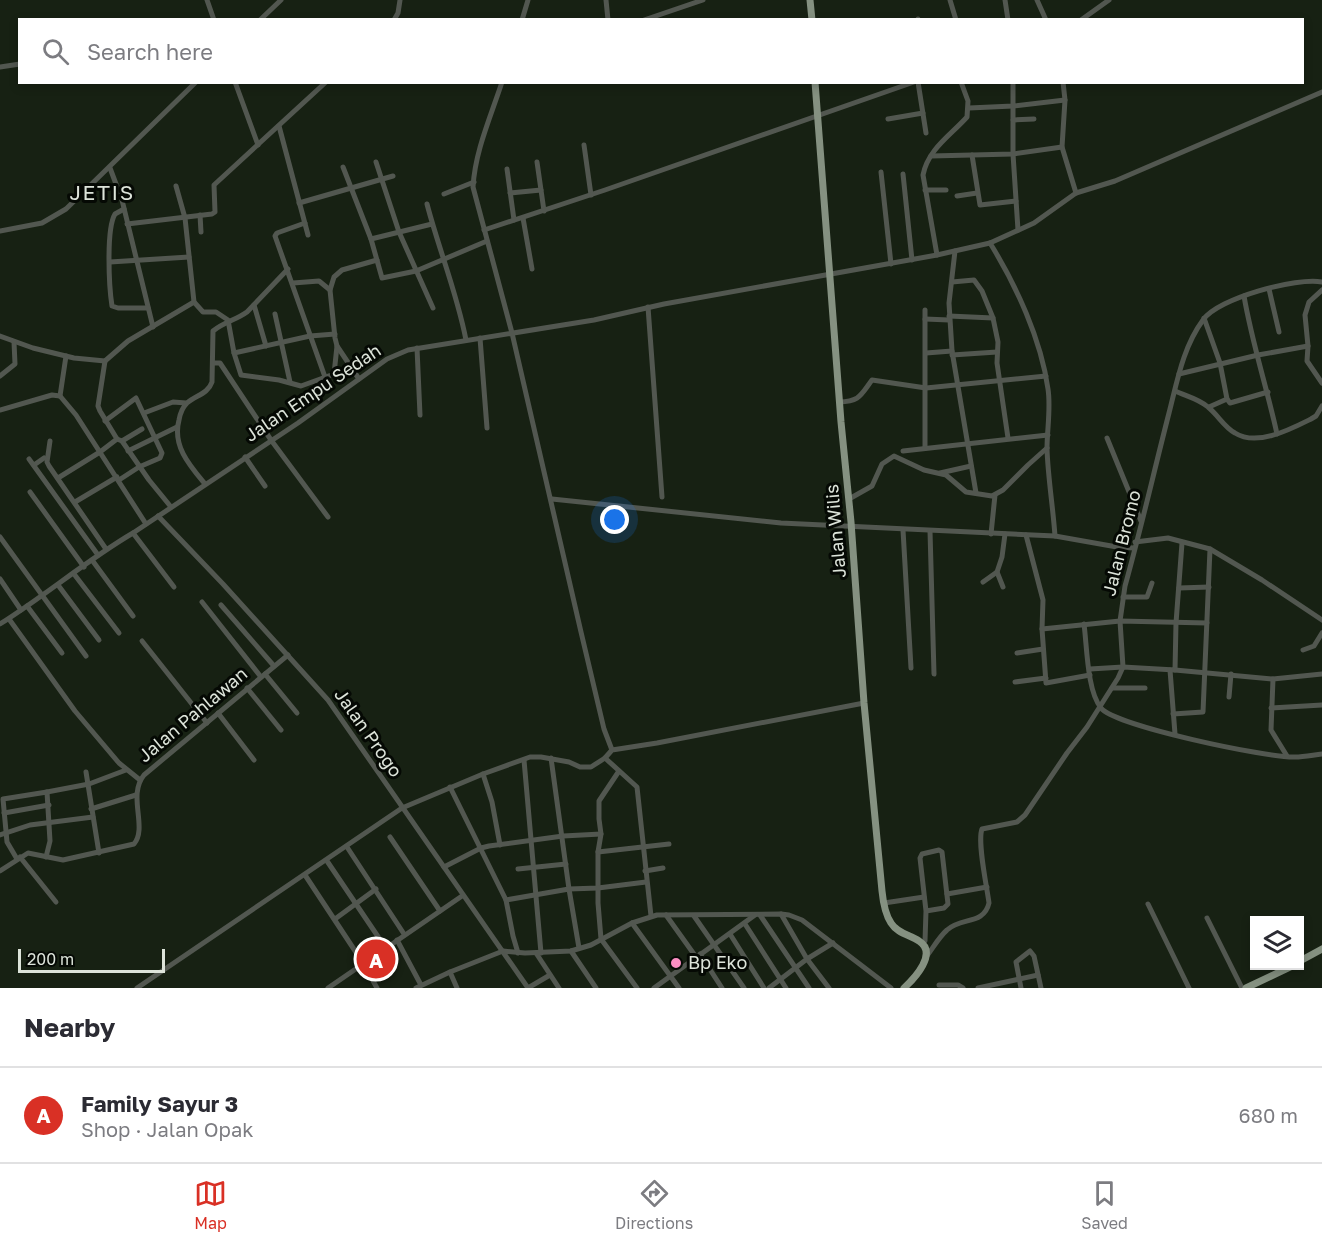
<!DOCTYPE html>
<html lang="en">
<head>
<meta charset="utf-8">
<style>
  :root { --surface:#fff; --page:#f2f2f3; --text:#2b2b33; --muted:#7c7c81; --line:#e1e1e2; --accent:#d93025 }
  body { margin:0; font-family:"Golos Text",sans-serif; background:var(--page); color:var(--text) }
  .controls { position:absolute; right:18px; bottom:18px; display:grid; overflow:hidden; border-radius:0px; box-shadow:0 3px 9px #0003 }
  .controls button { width:54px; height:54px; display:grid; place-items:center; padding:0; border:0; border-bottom:2px solid var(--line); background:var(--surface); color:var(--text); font:30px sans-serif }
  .scale { position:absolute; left:18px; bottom:15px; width:147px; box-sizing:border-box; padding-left:6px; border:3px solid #dde4da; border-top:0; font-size:16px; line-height:21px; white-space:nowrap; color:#dde4da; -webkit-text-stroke:4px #050904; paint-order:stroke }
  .you { position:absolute; left:615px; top:520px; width:21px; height:21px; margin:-15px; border:4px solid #fff; border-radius:50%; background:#1a73e8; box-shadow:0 0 0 9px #1a73e833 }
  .badge { display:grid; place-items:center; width:39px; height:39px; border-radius:50%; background:var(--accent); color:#fff; font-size:20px; font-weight:700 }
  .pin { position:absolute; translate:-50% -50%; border:3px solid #fff; box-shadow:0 2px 6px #0006 }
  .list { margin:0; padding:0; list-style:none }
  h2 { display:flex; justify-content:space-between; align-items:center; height:78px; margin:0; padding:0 24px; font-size:26px }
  h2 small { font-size:20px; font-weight:400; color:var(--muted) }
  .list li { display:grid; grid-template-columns:39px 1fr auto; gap:18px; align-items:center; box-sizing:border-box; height:96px; padding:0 24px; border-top:2px solid var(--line) }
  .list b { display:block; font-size:22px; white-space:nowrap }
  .list p { margin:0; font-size:20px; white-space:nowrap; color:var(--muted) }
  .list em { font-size:20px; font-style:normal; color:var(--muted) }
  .icon { flex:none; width:33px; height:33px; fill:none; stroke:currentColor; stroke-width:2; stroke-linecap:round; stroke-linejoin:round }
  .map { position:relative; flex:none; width:1322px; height:988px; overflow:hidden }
  .search { position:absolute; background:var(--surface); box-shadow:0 3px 9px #0003; left:18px; right:18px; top:18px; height:66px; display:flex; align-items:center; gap:15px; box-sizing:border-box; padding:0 21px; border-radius:0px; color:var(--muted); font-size:22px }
  .sheet { height:174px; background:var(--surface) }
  nav { display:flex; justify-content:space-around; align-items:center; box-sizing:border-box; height:84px; border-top:2px solid var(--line); background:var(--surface); font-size:16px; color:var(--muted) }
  nav a { display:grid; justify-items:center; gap:3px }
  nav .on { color:var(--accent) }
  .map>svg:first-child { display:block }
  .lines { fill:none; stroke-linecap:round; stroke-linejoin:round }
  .minor { stroke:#525750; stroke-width:5 }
  .major { stroke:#859181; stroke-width:7 }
  .poi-dot { fill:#fb8fc3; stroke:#050904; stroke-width:2 }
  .labels { text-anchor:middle; stroke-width:6; stroke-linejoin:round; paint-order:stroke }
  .street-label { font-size:18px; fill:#dde4da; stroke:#050904 }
  .poi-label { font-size:18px; fill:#dde4da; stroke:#050904; text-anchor:start }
  .quarter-label { font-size:21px; letter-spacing:1.5px; fill:#dde4da; stroke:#050904 }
</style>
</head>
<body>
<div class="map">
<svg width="1322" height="988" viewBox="0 0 1322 988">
  <rect width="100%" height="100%" fill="#172113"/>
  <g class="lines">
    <g class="minor">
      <polyline points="207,0 214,20"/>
      <polyline points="606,0 608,20"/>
      <polyline points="950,0 956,20"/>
      <polyline points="1005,0 1008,20"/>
      <polyline points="1037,0 1046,20"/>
      <polyline points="918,19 918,20"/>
      <polyline points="260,20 281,0"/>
      <polyline points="394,20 398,13 400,0"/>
      <polyline points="522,20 528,0"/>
      <polyline points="644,20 703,0"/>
      <polyline points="1081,20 1109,0"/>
      <polyline points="0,67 20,64"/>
      <polyline points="235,82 258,145"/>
      <path d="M502,82c-11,34 -27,69 -29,105l39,146 69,299 23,97 8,21"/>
      <polyline points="918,82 926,133"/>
      <polyline points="1013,82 1013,154 1018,230"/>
      <polyline points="1063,82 1065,100 1062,147 1076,193"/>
      <polyline points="969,108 1013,106 1065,100"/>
      <polyline points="888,119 923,113"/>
      <polyline points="1013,120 1034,119"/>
      <polyline points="279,126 308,235"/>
      <polyline points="584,145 591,195"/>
      <polyline points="931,156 972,155"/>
      <polyline points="376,162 399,232 433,308"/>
      <polyline points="537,162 544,211"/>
      <polyline points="343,167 371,239 382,278 416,271 487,241"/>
      <polyline points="110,168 122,200 153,327"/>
      <polyline points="507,169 514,220"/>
      <polyline points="881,172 891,264"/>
      <polyline points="903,174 912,260"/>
      <polyline points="176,186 185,218 194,302 203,312 216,312 228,320 234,353 241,375 279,380 301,386 334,374 337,346"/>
      <polyline points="925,190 946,190"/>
      <polyline points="510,193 541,190"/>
      <polyline points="444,194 474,182"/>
      <polyline points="957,196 977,193"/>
      <polyline points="1016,201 980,205 972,155 1013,154 1062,147"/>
      <polyline points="299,203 393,176"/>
      <path d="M427,204c12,46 30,89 39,136"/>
      <path d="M124,209l-9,5c-9,15 -6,73 -3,92l6,2h30"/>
      <polyline points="200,215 201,232"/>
      <polyline points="523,218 532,269"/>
      <polyline points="305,223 277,233 275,236 325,377"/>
      <polyline points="127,224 212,214 215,212 214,185 326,82"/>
      <polyline points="484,230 605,190 914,82"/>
      <polyline points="0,231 42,223 66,209 196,82"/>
      <polyline points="371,239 432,224"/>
      <path d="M990,243c26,42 51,96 58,146 3,19 -1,40 -1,60 1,29 6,58 8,87"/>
      <polyline points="955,251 949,303 952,351 976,493"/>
      <path d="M937,255l-14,-80c5,-26 28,-40 44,-58l1,-16 -7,-19"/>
      <polyline points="110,262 189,257"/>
      <polyline points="952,282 974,280 982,291 993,318 998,342 997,363 1008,438"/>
      <polyline points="293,283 319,281 330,290"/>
      <polyline points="1269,289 1279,332"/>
      <polyline points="1322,290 1309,302 1305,315 1308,346 1307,361 1322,383"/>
      <path d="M1244,296c8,47 23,92 33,138"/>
      <polyline points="254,305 266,346"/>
      <polyline points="648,307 662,497"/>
      <polyline points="275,314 290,382"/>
      <polyline points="949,316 993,318"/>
      <polyline points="1204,318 1220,363 1227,399 1230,403 1268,392"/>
      <polyline points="925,319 949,320"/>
      <polyline points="0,336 33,348 74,358 105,361 128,341 194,302"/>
      <polyline points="480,338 487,428"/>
      <polyline points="417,348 420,415"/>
      <polyline points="234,353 310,336 335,334"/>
      <polyline points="926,353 952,351"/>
      <polyline points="952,355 997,352"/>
      <polyline points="105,361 98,406 100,411 117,439 122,441 149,480 171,507"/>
      <polyline points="214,363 220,363 271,440 328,517"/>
      <polyline points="1179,374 1258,355 1308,346"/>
      <polyline points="0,376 15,364 14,342"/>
      <polyline points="359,379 337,346 335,338 330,290 334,277 342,270 377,260"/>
      <path d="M1175,391c11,5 24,8 33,16 10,8 16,20 27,26 22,14 56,-4 76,-14l5,-3 6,-10"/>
      <polyline points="60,396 66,356"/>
      <path d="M839,402c21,-1 21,-6 33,-22l54,8 120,-12"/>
      <polyline points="1209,407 1227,399"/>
      <polyline points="0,410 52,395 60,396 76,415 146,524"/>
      <polyline points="144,413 173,402 186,403"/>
      <polyline points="105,421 136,398 162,453 160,458 139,467 119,480"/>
      <polyline points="1107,438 1141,521"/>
      <polyline points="50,441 47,462 49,466 106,549"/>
      <polyline points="122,441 142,429"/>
      <polyline points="925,448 925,310"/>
      <polyline points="128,451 177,427"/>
      <polyline points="903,451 1048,435"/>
      <polyline points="245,457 265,486"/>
      <polyline points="29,459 98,555"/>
      <polyline points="34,465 44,458"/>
      <polyline points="940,473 971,466"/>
      <polyline points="58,478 100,452 117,439"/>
      <path d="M205,484c-15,-18 -33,-38 -26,-64 1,-6 3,-12 8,-17 9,-8 21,-9 25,-21l1,-51c11,-9 23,-11 34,-19l41,-43"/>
      <polyline points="30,492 84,567"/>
      <polyline points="552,499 781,523 1055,536 1117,547 1134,548"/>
      <polyline points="849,499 872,486 882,464 894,456 924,470 946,475 966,492 992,496 1003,490 1028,465 1047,448"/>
      <polyline points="75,502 117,477"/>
      <polyline points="158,516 223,584 328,700 528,988"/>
      <polyline points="903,530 911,668"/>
      <polyline points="930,531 934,674"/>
      <polyline points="133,533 174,587"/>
      <polyline points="991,534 995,495"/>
      <polyline points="1026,535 1043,600 1042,629 1046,683 1090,675"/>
      <polyline points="0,537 86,656"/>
      <polyline points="1135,542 1168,538 1210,549 1262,580 1322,620"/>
      <polyline points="92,560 133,616"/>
      <polyline points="997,572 1003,587"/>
      <polyline points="74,574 119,633"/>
      <polyline points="0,579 21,610"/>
      <polyline points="983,582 997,572 1002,557 1005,534"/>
      <polyline points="58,585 99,640"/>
      <polyline points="1179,588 1209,587"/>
      <polyline points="1123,597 1147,597 1152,583"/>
      <polyline points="202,602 261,677"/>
      <polyline points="221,605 274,666"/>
      <polyline points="27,606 62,653"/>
      <polyline points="9,619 75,711 119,763 140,780"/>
      <path d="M0,624c46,-29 87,-64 133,-91l165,-110 89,-64 21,-9 186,-30 70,-16 273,-49 53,-12 44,-20 42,-30 39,-12 207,-89"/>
      <path d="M1084,624c3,22 3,67 17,84 14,18 166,50 194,49 9,0 18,-2 27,-3"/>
      <polyline points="1042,629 1120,621 1207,623"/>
      <polyline points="142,641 207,723"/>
      <polyline points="1303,650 1314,646 1322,633"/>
      <polyline points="1017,653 1043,649"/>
      <polyline points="1090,669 1123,667 1175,670 1176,623 1182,543"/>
      <polyline points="1170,670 1175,734"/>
      <polyline points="1175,670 1273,679 1322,674"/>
      <polyline points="265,674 297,713"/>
      <polyline points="1273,679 1271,730 1287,756"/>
      <polyline points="1015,682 1046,678"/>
      <polyline points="247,688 281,730"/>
      <polyline points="1112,688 1145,688"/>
      <polyline points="1229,697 1231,674"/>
      <polyline points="1271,708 1322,705"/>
      <polyline points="218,713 254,760"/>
      <polyline points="1173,714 1203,712 1210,549"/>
      <polyline points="551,758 569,889 579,948"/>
      <polyline points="605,758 637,787 651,916"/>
      <polyline points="524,760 541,953"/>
      <polyline points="619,771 599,801 599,819 601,834 598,852 598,903 601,939 637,988"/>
      <polyline points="86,772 99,853"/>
      <polyline points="483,774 492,802 500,845"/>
      <polyline points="450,787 506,900 513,936 518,953"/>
      <polyline points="47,792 89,784 126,770"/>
      <polyline points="91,809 136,795"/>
      <polyline points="4,813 49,805"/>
      <polyline points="0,835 30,825 93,817"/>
      <polyline points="390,837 440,911"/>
      <polyline points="347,847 404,934"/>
      <polyline points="598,852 669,844"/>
      <polyline points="20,857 56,902"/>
      <polyline points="17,859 7,842 3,799 47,792 50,841 46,857"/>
      <polyline points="327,861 385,947"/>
      <polyline points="444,867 481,848 489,846 563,836 601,834"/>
      <polyline points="518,869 566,864"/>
      <path d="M0,871l28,-18 35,7 71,-16c14,-17 -7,-48 10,-69l144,-120"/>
      <polyline points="645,871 663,868"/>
      <polyline points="305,875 363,963 377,988"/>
      <polyline points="947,894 987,887"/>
      <polyline points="506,900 569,889 598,888 646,882"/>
      <polyline points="884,903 924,897"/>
      <polyline points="1148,904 1189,988"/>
      <polyline points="781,914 807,959 829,988"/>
      <polyline points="666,915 696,957"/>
      <polyline points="760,915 809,988"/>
      <polyline points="694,916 744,988"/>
      <polyline points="1207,918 1242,988"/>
      <polyline points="335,919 376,889"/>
      <polyline points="632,923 679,988"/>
      <polyline points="745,924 786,988"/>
      <polyline points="730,934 764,988"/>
      <polyline points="397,940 421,985"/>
      <polyline points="925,941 926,911 920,858 922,854 939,850 942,852 948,904 944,908 926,911"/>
      <polyline points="571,951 596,988"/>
      <polyline points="536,953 559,988"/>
      <polyline points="700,954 722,988"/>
      <path d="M926,957c7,-9 13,-20 21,-27 14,-13 37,-5 42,-27 -2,-16 -12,-61 -7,-74l35,-7 8,-7 42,-62 20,-26 31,-49 5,-11 -3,-46 5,-35c16,-57 29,-115 44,-173 8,-31 14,-66 34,-93 15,-22 94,-43 119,-38"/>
      <polyline points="939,985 958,985 963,988"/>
      <polyline points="137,988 402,808 483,774 530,757 541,757 569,762 580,767 591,767 605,758 612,750 657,743 864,703"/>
      <polyline points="328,988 462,896"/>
      <polyline points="416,988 450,972"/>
      <polyline points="457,988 450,972 503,951 525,953 571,951 591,945 632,923 657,915 781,914 789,915 802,920 891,988"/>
      <polyline points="528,988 550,975"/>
      <polyline points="654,988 755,915"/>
      <polyline points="769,988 807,959 833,943"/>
      <polyline points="978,988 1038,975"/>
      <polyline points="1021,988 1016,962 1030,951 1034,956 1041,988"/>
    </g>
    <g class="major">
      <polyline points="810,0 812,20"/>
      <path d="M815,82l26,340 10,100 13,181 18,188c1,10 3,23 9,32 6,10 19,12 28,18 19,12 -4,37 -15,47"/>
      <polyline points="1300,961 1322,949"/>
      <polyline points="1246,988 1292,966"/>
    </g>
  </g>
  <circle class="poi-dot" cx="676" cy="963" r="6"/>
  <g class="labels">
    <g class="street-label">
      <text transform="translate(313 393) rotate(-34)" y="6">Jalan Empu Sedah</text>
      <text transform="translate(836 531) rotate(-95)" y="6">Jalan Wilis</text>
      <text transform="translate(1122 543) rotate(-76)" y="6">Jalan Bromo</text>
      <text transform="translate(193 715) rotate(-40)" y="6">Jalan Pahlawan</text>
      <text transform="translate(368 733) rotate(55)" y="6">Jalan Progo</text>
    </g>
    <g class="poi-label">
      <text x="688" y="969">Bp Eko</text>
    </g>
    <g class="quarter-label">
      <text x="102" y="200">JETIS</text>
    </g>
  </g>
</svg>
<div class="controls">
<button><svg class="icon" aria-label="layers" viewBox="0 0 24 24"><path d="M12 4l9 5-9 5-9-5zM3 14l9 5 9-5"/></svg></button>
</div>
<div class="scale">200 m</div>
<div class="you"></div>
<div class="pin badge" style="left:376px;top:959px">A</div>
<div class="search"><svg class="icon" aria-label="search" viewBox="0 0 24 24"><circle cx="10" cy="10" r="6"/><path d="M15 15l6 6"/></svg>Search here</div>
</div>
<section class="sheet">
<h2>Nearby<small></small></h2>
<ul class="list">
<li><span class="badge">A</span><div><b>Family Sayur 3</b><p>Shop · Jalan Opak</p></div><em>680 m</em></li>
</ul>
</section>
<nav>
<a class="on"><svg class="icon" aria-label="map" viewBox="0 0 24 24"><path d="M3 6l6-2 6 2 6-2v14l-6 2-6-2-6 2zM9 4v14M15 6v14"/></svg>Map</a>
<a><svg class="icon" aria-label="directions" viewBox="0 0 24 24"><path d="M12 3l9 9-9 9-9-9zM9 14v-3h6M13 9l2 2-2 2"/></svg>Directions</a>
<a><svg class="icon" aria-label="saved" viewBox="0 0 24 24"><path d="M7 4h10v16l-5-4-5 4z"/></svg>Saved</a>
</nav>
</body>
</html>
